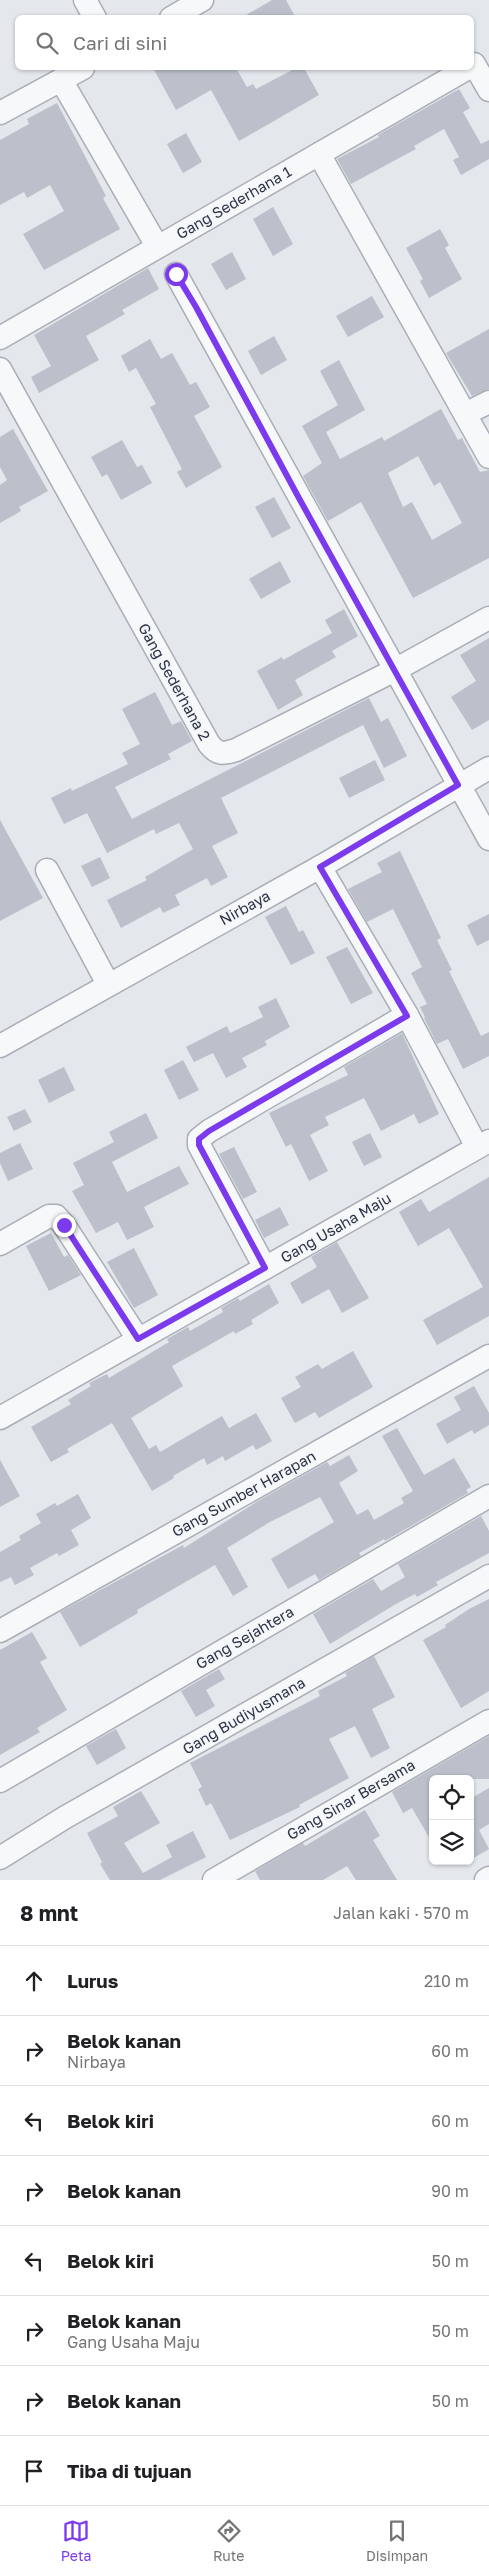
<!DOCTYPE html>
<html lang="id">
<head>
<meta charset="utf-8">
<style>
  :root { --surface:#fff; --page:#f2f2f2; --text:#202124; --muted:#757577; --line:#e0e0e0; --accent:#7c3aed }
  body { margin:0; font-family:"Golos Text",sans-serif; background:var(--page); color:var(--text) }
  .controls { position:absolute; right:15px; bottom:15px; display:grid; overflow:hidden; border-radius:8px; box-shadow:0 1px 4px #0004 }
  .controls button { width:45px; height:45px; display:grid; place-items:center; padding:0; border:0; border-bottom:1px solid var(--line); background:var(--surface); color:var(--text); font:25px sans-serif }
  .stop { position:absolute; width:15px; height:15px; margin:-11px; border:4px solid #7c3aed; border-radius:50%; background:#fff }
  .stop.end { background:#7c3aed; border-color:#fff; box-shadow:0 1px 5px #0008 }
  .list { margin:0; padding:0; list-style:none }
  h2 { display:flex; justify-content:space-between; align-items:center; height:65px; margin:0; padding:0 20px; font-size:21px }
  h2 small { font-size:16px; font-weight:400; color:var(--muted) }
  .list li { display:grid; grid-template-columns:32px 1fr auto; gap:15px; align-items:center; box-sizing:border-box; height:70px; padding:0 20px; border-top:1px solid var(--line) }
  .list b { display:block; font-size:19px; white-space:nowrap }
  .list p { margin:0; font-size:16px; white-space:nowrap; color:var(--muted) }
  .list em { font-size:16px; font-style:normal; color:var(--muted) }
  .icon { flex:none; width:28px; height:28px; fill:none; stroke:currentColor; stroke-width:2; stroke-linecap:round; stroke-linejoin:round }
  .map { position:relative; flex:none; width:489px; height:1880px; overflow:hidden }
  .search { position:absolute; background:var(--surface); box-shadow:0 1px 4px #0004; left:15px; right:15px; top:15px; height:55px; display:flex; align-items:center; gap:12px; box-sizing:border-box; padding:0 18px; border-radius:8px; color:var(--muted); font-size:19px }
  .sheet { height:625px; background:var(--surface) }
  nav { display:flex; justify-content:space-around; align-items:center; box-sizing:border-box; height:70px; border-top:1px solid var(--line); background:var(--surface); font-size:14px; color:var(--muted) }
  nav a { display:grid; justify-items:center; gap:2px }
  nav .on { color:var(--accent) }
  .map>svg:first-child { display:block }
  .building { fill:#bbc0ca; fill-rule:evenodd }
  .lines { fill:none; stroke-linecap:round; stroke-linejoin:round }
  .minor-casing { stroke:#a9aeb7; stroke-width:25 }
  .minor { stroke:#f7f8fa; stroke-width:22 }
  .route { stroke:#7c3aed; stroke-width:6 }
  .labels { text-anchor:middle; stroke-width:4; stroke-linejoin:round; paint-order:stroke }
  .street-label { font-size:15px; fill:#2b3445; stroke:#f4f6f9 }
</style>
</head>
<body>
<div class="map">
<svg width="489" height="1880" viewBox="0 0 489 1880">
  <rect width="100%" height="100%" fill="#e4e7ec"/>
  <g class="building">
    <polygon points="272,0 286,0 296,18 241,18"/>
    <polygon points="153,68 236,68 247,87 253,84 256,89 296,68 304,68 319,95 239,141 211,90 176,110"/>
    <polygon points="459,89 470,108 463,112 481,144 489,140 489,159 461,175 453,160 459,157 444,129 414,146 416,149 351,184 337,159 379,137 378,135"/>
    <polygon points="57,103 106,196 103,198 120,229 44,270 23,234 64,211 50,185 27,198 24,192 0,205 0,140 29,124 27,119"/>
    <polygon points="186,133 202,162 183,173 167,144"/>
    <polygon points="273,207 293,244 273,256 253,219"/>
    <polygon points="440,229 449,245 445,248 462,279 429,298 420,281 423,279 406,248"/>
    <polygon points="232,252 246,279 226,290 211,264"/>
    <polygon points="148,268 159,289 122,310 125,314 86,336 99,360 39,393 31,377 51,366 34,335"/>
    <polygon points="372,296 384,317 348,337 336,316"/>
    <polygon points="489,329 489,389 472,396 446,353"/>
    <polygon points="274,336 287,360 261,375 248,351"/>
    <polygon points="150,339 161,359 172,353 190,385 196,382 210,407 194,416 222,467 186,488 177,472 182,469 150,407 156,404 136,368 129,372 121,356"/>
    <path d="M339,360l26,50 -39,22 14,27 42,-22 2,4 57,-32 17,31 4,-2 18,34 9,-2v88l-76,40 -52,-96 -33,19 -25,-45 19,-13 -20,-37 36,-21 -18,-34zM418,456l16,30 6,-4 22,41 -30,17 -20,-38 -9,5 -15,-34z"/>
    <polygon points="13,429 48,491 19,507 21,511 0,523 0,485 7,480 0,467 0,437"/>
    <polygon points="122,440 137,467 142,465 152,483 121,500 107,474 102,477 91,457"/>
    <polygon points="274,497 291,528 272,538 255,507"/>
    <polygon points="280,561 291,582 261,599 249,579"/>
    <polygon points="344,609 358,636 332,651 336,657 295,680 303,695 278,710 257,671 282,657 283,660 332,633 325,620"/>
    <polygon points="489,638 489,720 472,730 451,697 476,681 460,655"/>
    <polygon points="155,692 172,725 181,721 192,741 168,754 171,759 115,787 132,819 369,698 381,722 388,718 407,756 384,768 363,725 221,798 238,833 212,846 228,877 211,886 207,878 175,895 180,905 163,913 160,907 121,928 107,900 147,880 145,877 193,849 179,823 156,834 154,829 107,853 87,813 64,824 51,798 71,788 72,791 128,764 122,753 140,744 122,709"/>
    <polygon points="375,760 385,780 349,798 339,778"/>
    <polygon points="0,820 43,898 0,921"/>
    <polygon points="400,851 441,938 437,940 452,970 449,971 481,1036 489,1032 489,1056 463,1069 448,1039 437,1044 424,1018 425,1017 420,1007 427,1004 411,973 422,967 393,909 367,922 348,889 382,872 377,863"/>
    <polygon points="100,857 110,878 92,887 81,866"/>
    <polygon points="286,906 299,932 303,930 315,953 291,965 265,917"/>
    <polygon points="489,914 489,940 477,946 467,925"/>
    <polygon points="347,947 373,993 351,1004 326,957"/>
    <polygon points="276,998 290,1027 265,1041 267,1045 242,1058 247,1067 226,1078 213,1053 194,1062 186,1047 227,1026 230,1033 263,1017 258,1007"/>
    <polygon points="402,1033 439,1114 419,1124 414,1114 381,1131 364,1098 325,1117 329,1125 310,1135 328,1171 309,1181 291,1144 286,1147 269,1113 348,1075 344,1067"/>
    <polygon points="183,1060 199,1090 179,1100 164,1070"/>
    <polygon points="64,1067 75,1090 49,1103 38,1080"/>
    <polygon points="25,1109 32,1122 14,1131 7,1117"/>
    <polygon points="146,1113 158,1138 112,1162 127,1192 179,1166 189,1184 144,1207 154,1227 127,1240 118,1222 96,1233 72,1191 84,1185 73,1163 114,1142 109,1132"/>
    <polygon points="370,1133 382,1157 364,1166 352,1142"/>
    <polygon points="20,1143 33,1169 8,1181 0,1163 0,1153"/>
    <polygon points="234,1147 257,1192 243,1199 219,1154"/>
    <polygon points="489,1177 489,1316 437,1345 423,1320 483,1287 449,1228 418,1246 399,1212 421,1199 429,1212"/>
    <polygon points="280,1207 289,1225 264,1238 255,1220"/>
    <polygon points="51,1233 64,1257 68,1255 81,1275 49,1291 26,1246"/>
    <polygon points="337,1242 369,1298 342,1313 329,1289 302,1304 290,1283 317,1267 311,1257"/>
    <polygon points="134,1248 158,1295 134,1308 107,1262"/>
    <polygon points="269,1284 279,1303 251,1320 253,1324 235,1334 234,1331 172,1366 183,1386 131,1418 149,1449 156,1445 160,1452 222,1416 229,1428 256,1413 272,1441 256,1450 253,1445 225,1461 223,1456 207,1465 204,1458 173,1476 174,1478 152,1491 112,1423 67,1449 69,1452 51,1462 31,1427 71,1404 68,1400 91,1386 89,1383 107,1374 109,1378 169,1342 167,1339 188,1327 190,1331 223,1312 221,1308 238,1298 240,1301"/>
    <polygon points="353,1351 373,1387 319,1418 315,1412 295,1423 281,1398 301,1387 295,1377 318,1364 322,1369"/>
    <polygon points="474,1386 489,1413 489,1425 474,1434 472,1430 447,1444 436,1424 461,1410 454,1397"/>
    <polygon points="397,1428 424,1475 454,1458 471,1487 466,1490 468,1493 385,1541 384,1539 359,1553 361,1556 319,1580 315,1574 288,1589 271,1559 334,1522 320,1497 270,1522 227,1548 248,1587 233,1596 215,1565 137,1610 138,1613 80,1647 60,1612 183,1545 184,1548 258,1501 327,1462 330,1466 349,1455 358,1471 339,1483 357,1515 368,1509 374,1520 404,1503 401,1498 413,1491 382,1436"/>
    <polygon points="0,1460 20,1496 0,1507"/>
    <polygon points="78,1494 91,1518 71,1530 79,1545 59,1556 57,1553 30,1568 34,1575 15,1585 11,1577 0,1582 0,1552 21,1540 19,1536 41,1523 36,1514 55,1503 57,1506"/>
    <polygon points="481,1516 489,1531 489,1553 436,1582 438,1585 417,1597 415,1594 396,1604 330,1644 313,1614 373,1579 381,1591 405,1577 398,1564"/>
    <polygon points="489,1599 489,1691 461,1708 423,1640 446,1627 445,1625 469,1609"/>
    <polygon points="32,1632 47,1658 40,1662 67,1710 37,1728 40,1732 0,1755 0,1650"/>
    <polygon points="374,1656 395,1697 372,1709 390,1748 371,1758 355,1726 329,1739 349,1778 299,1805 300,1807 230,1840 211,1803 206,1806 198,1789 202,1787 190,1763 320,1696 318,1691 347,1676 345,1673"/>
    <polygon points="219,1669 225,1679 206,1690 215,1706 196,1717 181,1691"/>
    <polygon points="116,1729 126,1748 97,1765 86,1746"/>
    <polygon points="489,1736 489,1779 433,1779 433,1844 412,1808 403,1813 392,1792"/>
    <polygon points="489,1788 489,1824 479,1830 489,1849 470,1860 470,1799"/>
    <polygon points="141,1791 160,1823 124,1843 143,1873 172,1857 166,1845 193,1831 206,1857 160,1880 110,1880 100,1864 102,1862 87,1833 118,1816 113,1807"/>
    <polygon points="365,1810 380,1836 373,1840 397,1880 356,1880 347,1866 323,1880 260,1880 255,1871 303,1843 305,1846"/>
  </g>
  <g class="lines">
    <g class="minor-casing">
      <g id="minor">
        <polyline points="85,0 95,18"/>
        <polyline points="171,18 202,0"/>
        <polyline points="474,64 489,90"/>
        <polyline points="61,80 157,246"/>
        <polyline points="0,113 83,68"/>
        <polyline points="319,154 489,457"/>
        <polyline points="176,274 489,839"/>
        <polyline points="0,338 468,68"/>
        <path d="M0,369l209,375c9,11 14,10 27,6l159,-80 94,-52"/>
        <polyline points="465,414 489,402"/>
        <polyline points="320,867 407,1015 477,1147"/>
        <polyline points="47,870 108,984"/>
        <polyline points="0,1046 320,867 489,768"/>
        <polyline points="0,1244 49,1216 56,1216 64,1225 138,1339"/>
        <polyline points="265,1268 199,1145 199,1139 209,1131 407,1015"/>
        <polyline points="0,1418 489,1141"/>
        <polyline points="0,1631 489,1356"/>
        <polyline points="0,1781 489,1496"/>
        <polyline points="0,1858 64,1818 489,1576"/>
        <polyline points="214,1880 489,1721"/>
        <polyline points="486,1880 489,1878"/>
      </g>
    </g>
    <use href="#minor" class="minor"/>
  </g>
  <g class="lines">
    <polyline class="route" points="64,1225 138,1339 265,1268 199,1145 199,1139 209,1131 407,1016 320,867 458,785 300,500 196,307 176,274"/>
  </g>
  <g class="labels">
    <g class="street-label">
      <text transform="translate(234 203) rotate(-30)" y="5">Gang Sederhana 1</text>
      <text transform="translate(174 682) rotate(61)" y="5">Gang Sederhana 2</text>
      <text transform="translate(245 908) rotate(-29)" y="5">Nirbaya</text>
      <text transform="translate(336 1228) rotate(-30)" y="5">Gang Usaha Maju</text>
      <text transform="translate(244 1494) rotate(-29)" y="5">Gang Sumber Harapan</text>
      <text transform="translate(245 1638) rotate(-30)" y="5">Gang Sejahtera</text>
      <text transform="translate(244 1716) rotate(-30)" y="5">Gang Budiyusmana</text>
      <text transform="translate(351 1800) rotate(-30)" y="5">Gang Sinar Bersama</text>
    </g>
  </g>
</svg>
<div class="controls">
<button><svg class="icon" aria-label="locate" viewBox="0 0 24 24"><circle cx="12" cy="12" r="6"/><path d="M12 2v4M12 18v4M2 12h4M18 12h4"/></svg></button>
<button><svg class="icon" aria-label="layers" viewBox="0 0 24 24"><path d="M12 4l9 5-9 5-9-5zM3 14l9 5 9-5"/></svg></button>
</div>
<div class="stop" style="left:176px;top:274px"></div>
<div class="stop end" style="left:64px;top:1225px"></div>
<div class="search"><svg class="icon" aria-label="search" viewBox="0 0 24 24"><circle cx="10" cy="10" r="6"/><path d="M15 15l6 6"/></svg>Cari di sini</div>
</div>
<section class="sheet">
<h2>8 mnt<small>Jalan kaki · 570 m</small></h2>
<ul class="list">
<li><svg class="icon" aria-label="ahead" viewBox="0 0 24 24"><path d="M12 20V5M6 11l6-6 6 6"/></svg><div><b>Lurus</b></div><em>210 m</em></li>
<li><svg class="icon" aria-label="right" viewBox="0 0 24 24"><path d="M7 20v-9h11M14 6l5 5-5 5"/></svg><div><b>Belok kanan</b><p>Nirbaya</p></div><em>60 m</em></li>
<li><svg class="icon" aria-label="left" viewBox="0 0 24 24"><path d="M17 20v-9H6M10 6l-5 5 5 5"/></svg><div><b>Belok kiri</b></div><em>60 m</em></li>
<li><svg class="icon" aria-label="right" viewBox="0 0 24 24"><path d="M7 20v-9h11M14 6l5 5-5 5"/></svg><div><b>Belok kanan</b></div><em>90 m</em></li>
<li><svg class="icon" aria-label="left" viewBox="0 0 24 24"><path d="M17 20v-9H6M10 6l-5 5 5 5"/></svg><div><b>Belok kiri</b></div><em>50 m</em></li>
<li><svg class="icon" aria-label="right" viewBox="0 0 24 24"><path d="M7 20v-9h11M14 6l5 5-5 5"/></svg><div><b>Belok kanan</b><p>Gang Usaha Maju</p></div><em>50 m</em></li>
<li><svg class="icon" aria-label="right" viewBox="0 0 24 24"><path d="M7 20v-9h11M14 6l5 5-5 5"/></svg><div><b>Belok kanan</b></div><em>50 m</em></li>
<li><svg class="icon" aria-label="arrive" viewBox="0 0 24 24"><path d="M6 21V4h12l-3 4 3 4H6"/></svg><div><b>Tiba di tujuan</b></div></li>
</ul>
</section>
<nav>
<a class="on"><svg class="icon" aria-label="map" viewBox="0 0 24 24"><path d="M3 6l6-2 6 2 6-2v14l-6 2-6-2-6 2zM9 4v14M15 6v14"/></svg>Peta</a>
<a><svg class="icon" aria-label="directions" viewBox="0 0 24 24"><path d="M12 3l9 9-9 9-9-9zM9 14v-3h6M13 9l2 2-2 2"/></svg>Rute</a>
<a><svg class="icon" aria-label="saved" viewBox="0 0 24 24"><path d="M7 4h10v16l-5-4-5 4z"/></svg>Disimpan</a>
</nav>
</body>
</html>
